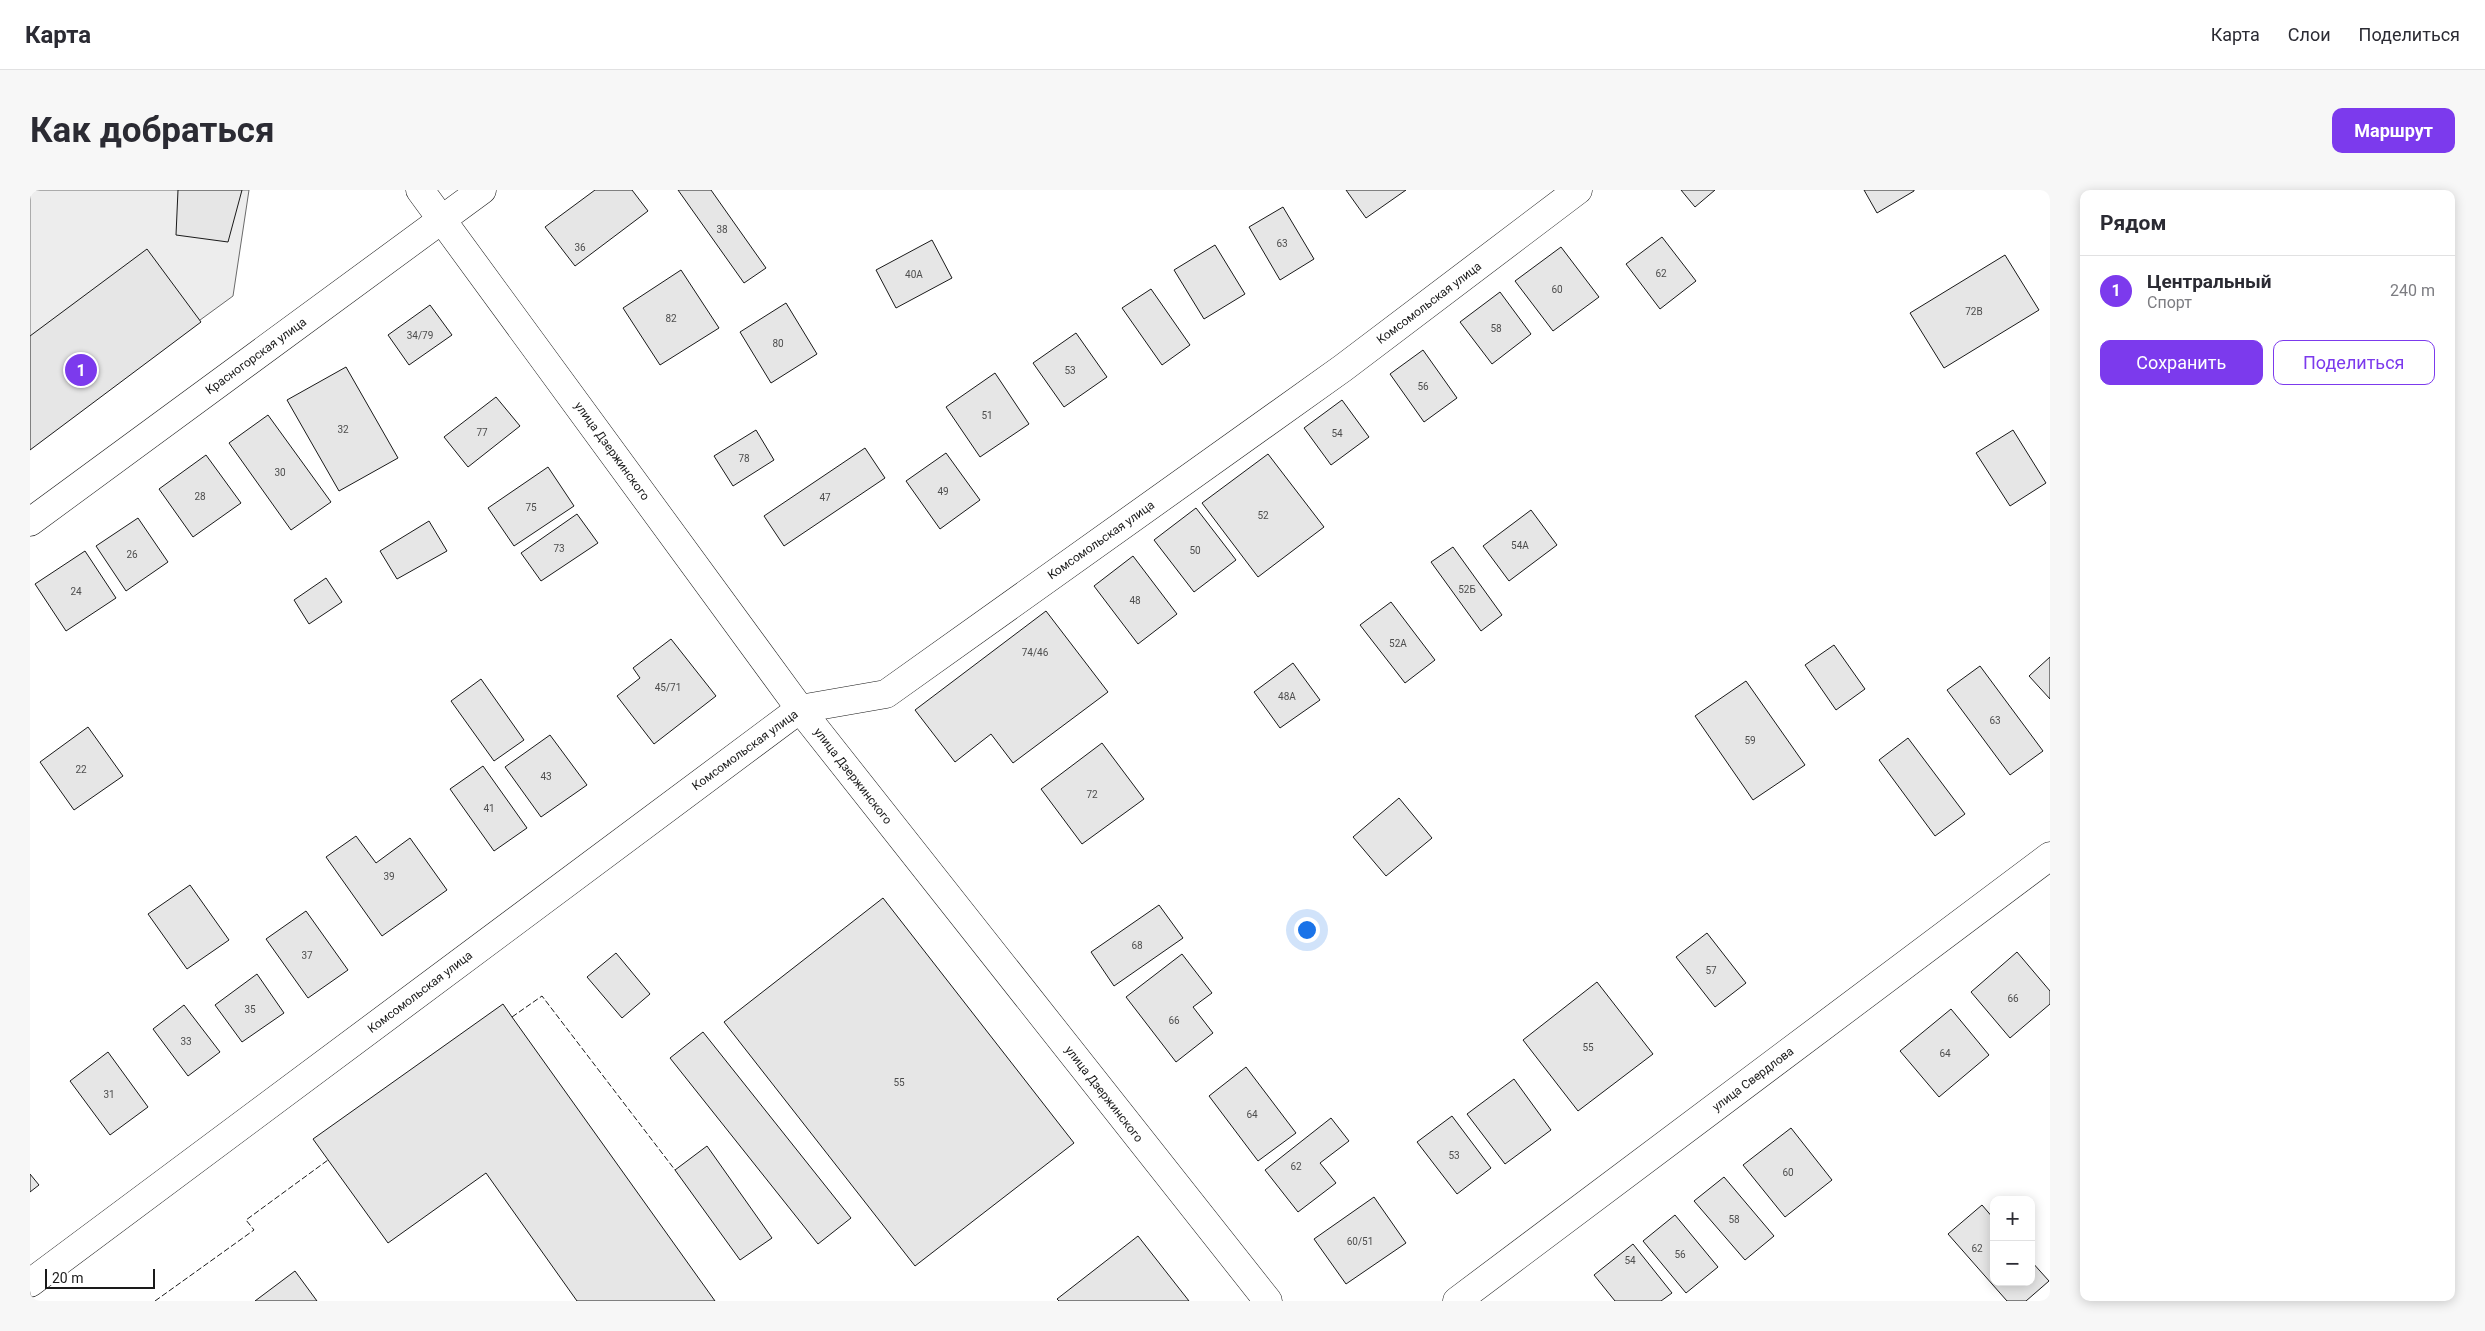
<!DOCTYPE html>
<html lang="ru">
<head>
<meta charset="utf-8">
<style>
  :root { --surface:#fff; --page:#f7f7f7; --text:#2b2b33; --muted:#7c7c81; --line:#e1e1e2; --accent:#7c3aed }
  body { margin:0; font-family:Roboto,sans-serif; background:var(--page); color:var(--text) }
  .controls { position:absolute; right:15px; bottom:15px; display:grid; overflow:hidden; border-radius:10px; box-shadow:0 2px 12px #0003 }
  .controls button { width:45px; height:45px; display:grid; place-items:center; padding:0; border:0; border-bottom:1px solid var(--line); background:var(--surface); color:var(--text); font:25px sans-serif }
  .scale { position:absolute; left:15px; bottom:12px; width:110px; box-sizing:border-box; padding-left:5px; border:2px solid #1a1a1a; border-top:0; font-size:14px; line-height:18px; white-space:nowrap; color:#1a1a1a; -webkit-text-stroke:4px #fff; paint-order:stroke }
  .you { position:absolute; left:1276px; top:739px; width:18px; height:18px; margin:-12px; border:4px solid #fff; border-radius:50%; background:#1a73e8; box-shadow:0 0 0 8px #1a73e833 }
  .badge { display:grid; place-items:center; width:32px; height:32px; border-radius:50%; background:var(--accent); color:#fff; font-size:16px; font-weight:700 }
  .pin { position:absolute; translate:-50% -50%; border:2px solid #fff; box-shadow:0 1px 5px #0006 }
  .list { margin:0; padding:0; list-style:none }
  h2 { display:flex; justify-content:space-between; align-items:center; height:65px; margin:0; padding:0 20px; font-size:21px }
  h2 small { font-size:16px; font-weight:400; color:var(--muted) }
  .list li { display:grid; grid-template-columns:32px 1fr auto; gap:15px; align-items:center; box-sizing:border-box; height:70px; padding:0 20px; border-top:1px solid var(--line) }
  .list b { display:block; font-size:19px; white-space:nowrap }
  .list p { margin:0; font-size:16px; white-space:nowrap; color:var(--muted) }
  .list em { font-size:16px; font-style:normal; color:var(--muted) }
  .actions { display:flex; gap:10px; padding:15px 20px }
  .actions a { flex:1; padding:11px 0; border:1px solid var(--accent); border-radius:10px; text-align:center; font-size:18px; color:var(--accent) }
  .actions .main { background:var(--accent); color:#fff }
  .map { position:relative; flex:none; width:2020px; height:1111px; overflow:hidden; border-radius:10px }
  header { display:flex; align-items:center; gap:30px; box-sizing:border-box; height:70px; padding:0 25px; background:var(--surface); border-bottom:1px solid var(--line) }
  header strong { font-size:24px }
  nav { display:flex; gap:28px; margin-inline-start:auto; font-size:18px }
  .intro { display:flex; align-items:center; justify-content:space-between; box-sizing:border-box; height:120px; padding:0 30px }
  h1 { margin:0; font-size:35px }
  .button { padding:12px 22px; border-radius:10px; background:var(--accent); color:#fff; font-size:18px; font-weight:700 }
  main { display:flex; gap:30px; padding:0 30px }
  aside { flex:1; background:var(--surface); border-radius:10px; box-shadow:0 2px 12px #0003 }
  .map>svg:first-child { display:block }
  .built { fill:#ededed; stroke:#6a6a6a }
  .building { fill:#e6e6e6; stroke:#1a1a1a }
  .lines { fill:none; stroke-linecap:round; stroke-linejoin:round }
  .street-casing { stroke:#1a1a1a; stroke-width:29 }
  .street { stroke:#fff; stroke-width:28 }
  .fence { stroke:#1a1a1a; stroke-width:1; stroke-dasharray:6 2.5; stroke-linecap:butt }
  .labels { text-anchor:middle; stroke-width:4; stroke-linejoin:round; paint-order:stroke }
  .number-label { font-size:10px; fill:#4d4d4d }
  .street-label { font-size:12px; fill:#1a1a1a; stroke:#fff }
</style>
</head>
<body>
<header>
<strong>Карта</strong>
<nav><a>Карта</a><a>Слои</a><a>Поделиться</a></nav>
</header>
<div class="intro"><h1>Как добраться</h1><a class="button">Маршрут</a></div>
<main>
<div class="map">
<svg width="2020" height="1111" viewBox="0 0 2020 1111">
  <rect width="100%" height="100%" fill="#fff"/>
  <polygon class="built" points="0,0 219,0 203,106 0,254"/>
  <g class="building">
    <polygon points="148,0 212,0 198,52 146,45"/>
    <polygon points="565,0 602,0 618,21 545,76 515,37"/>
    <polygon points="648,0 681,0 736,78 714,93"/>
    <polygon points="1316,0 1376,0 1336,28"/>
    <polygon points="1651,0 1685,0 1665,17"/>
    <polygon points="1834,0 1884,0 1884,1 1847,23"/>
    <polygon points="1253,17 1284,69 1250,90 1219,37"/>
    <polygon points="1632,47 1666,91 1630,119 1596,74"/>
    <polygon points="902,50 922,88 866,118 846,80"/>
    <polygon points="1185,55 1215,104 1174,129 1144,80"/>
    <polygon points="1531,57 1569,107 1523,141 1485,91"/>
    <polygon points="117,59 171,132 0,260 0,146"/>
    <polygon points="1975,65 2009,120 1914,178 1880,123"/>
    <polygon points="651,80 689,138 630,175 593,118"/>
    <polygon points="1121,99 1160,155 1132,175 1092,118"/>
    <polygon points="1470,102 1501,144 1462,174 1430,132"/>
    <polygon points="756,113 787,164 741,193 710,142"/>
    <polygon points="400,115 422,145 379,175 358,145"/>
    <polygon points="1046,143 1077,187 1034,217 1003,173"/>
    <polygon points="1393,160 1427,208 1394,232 1360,184"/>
    <polygon points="316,177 368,268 309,301 257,210"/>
    <polygon points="965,183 999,234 950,267 916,217"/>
    <polygon points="466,207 490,236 438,277 414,247"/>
    <polygon points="1312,210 1339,247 1301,275 1274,238"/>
    <polygon points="238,225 301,312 261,340 199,253"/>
    <polygon points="726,240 744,270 703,296 684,266"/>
    <polygon points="1983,240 2016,293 1980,316 1946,263"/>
    <polygon points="835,258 855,288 754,356 734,326"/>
    <polygon points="916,263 950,310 910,339 876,291"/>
    <polygon points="1238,264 1294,337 1228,387 1172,313"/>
    <polygon points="176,265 211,313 163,347 129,299"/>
    <polygon points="518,277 544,316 484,356 458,318"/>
    <polygon points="1166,318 1206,370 1164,402 1124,350"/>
    <polygon points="1501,320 1527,355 1479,391 1453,356"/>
    <polygon points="547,324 568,353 511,391 491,363"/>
    <polygon points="108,328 138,372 96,401 66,356"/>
    <polygon points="399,331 417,361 367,389 350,361"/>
    <polygon points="1423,357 1472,425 1451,441 1401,372"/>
    <polygon points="55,361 86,408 36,441 5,394"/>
    <polygon points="1103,366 1147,424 1108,454 1064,396"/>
    <polygon points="296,388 312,412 279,434 264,410"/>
    <polygon points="1361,412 1405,470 1375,493 1330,435"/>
    <polygon points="1016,421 1078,502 983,573 961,544 925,572 885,520"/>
    <polygon points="641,449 686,506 624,554 587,506 610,488 603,478"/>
    <polygon points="1804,455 1835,499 1806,520 1775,475"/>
    <polygon points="2020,467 2020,509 1999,486"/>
    <polygon points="1263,473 1290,510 1250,538 1224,502"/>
    <polygon points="1950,476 2013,561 1980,585 1917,500"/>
    <polygon points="451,489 494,550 464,571 421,511"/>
    <polygon points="1716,491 1775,575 1723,610 1665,526"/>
    <polygon points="58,537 93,586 44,620 10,572"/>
    <polygon points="520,545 557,595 511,627 475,577"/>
    <polygon points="1878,548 1935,624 1905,646 1849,570"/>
    <polygon points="1072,553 1114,609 1052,654 1011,599"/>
    <polygon points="453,576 497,638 464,661 420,599"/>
    <polygon points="1369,608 1402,648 1356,686 1323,647"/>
    <polygon points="326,646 346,673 380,648 417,700 352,746 296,667"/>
    <polygon points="160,695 199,750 157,779 118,724"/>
    <polygon points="853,708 1044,953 885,1076 694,832"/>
    <polygon points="1129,715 1153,748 1084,796 1061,762"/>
    <polygon points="276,721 318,780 278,808 236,749"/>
    <polygon points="1677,743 1716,793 1685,817 1646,767"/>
    <polygon points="1987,762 2020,801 2020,814 1980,848 1941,802"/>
    <polygon points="586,763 620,804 592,828 557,787"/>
    <polygon points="1152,764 1182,803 1163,817 1183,843 1146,872 1096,807"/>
    <polygon points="227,784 254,823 212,852 185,815"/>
    <polygon points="1567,792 1623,864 1548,921 1493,850"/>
    <polygon points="473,814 482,827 685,1111 547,1111 456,983 358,1053 283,949"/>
    <polygon points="154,815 190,862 158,886 123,839"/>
    <polygon points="1921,819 1959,865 1909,907 1870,861"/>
    <polygon points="673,842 821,1028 788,1054 640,868"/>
    <polygon points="78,862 118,917 80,945 40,891"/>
    <polygon points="1216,877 1266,943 1228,971 1179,906"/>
    <polygon points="1484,889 1521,940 1475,974 1437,924"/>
    <polygon points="1422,926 1461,978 1427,1004 1387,952"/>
    <polygon points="1301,928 1319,951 1290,973 1306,993 1268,1022 1235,980"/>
    <polygon points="1761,938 1802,990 1755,1027 1713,975"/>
    <polygon points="677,956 742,1048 710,1070 645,980"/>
    <polygon points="0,984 9,995 0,1002"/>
    <polygon points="1694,987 1744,1046 1715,1070 1664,1011"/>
    <polygon points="1344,1007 1376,1053 1316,1094 1284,1049"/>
    <polygon points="1952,1015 1964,1029 1964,1092 2001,1092 2001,1071 2019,1091 1996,1111 1977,1111 1918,1044"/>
    <polygon points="1645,1025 1688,1077 1656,1103 1613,1051"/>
    <polygon points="1108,1046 1159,1111 1029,1111 1027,1109"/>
    <polygon points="1603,1054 1642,1103 1631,1111 1585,1111 1564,1085"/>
    <polygon points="265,1081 287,1111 225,1111"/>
  </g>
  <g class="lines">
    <g class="street-casing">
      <g id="street">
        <polyline points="390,0 770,519 1238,1111"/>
        <polyline points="0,332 452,0"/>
        <polyline points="0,1093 770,519 856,504 1313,178 1548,0"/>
        <polyline points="1427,1111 2020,666"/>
      </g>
    </g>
    <use href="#street" class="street"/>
    <g class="fence">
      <polyline points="482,827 512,806 645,980"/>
      <polyline points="125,1111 224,1040 216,1030 298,970"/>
    </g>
  </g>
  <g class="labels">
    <g class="number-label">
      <text x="692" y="43">38</text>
      <text x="1252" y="57">63</text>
      <text x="550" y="61">36</text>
      <text x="1631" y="87">62</text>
      <text x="884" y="88">40А</text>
      <text x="1527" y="103">60</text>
      <text x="1944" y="125">72В</text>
      <text x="641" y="132">82</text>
      <text x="1466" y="142">58</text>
      <text x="390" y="149">34/79</text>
      <text x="748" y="157">80</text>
      <text x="1040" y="184">53</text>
      <text x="1393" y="200">56</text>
      <text x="957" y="229">51</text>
      <text x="313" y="243">32</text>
      <text x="452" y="246">77</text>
      <text x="1307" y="247">54</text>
      <text x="714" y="272">78</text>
      <text x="250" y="286">30</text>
      <text x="913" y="305">49</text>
      <text x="170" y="310">28</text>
      <text x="795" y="311">47</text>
      <text x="501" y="321">75</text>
      <text x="1233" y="329">52</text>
      <text x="1490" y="359">54А</text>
      <text x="529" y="362">73</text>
      <text x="1165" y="364">50</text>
      <text x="102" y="368">26</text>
      <text x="1437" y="403">52Б</text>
      <text x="46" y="405">24</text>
      <text x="1105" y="414">48</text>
      <text x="1368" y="457">52А</text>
      <text x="1005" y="466">74/46</text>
      <text x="638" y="501">45/71</text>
      <text x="1257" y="510">48А</text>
      <text x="1965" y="534">63</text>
      <text x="1720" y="554">59</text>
      <text x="51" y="583">22</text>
      <text x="516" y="590">43</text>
      <text x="1062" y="608">72</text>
      <text x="459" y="622">41</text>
      <text x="359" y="690">39</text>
      <text x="1107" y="759">68</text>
      <text x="277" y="769">37</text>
      <text x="1681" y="784">57</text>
      <text x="1983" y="812">66</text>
      <text x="220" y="823">35</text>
      <text x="1144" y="834">66</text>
      <text x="156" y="855">33</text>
      <text x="1558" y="861">55</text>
      <text x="1915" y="867">64</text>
      <text x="869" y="896">55</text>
      <text x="79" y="908">31</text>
      <text x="1222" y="928">64</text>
      <text x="1424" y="969">53</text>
      <text x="1266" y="980">62</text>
      <text x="1758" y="986">60</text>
      <text x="1704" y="1033">58</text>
      <text x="1330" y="1055">60/51</text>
      <text x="1947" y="1062">62</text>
      <text x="1650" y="1068">56</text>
      <text x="1600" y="1074">54</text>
    </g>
    <g class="street-label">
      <text transform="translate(1399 113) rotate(-37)" y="4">Комсомольская улица</text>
      <text transform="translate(226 166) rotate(-36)" y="4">Красногорская улица</text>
      <text transform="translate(582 261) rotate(54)" y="4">улица Дзержинского</text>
      <text transform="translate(1071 350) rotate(-35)" y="4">Комсомольская улица</text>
      <text transform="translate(715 560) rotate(-36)" y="4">Комсомольская улица</text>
      <text transform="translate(823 586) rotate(52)" y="4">улица Дзержинского</text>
      <text transform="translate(390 802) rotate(-37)" y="4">Комсомольская улица</text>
      <text transform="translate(1723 889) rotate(-37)" y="4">улица Свердлова</text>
      <text transform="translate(1074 904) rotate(52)" y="4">улица Дзержинского</text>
    </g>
  </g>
</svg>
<div class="controls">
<button>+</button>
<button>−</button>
</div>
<div class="scale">20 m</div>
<div class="you"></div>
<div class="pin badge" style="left:51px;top:180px">1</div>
</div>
<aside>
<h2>Рядом<small></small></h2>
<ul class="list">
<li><span class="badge">1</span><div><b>Центральный</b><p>Спорт</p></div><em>240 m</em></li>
</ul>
<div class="actions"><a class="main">Сохранить</a><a>Поделиться</a></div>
</aside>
</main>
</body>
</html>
